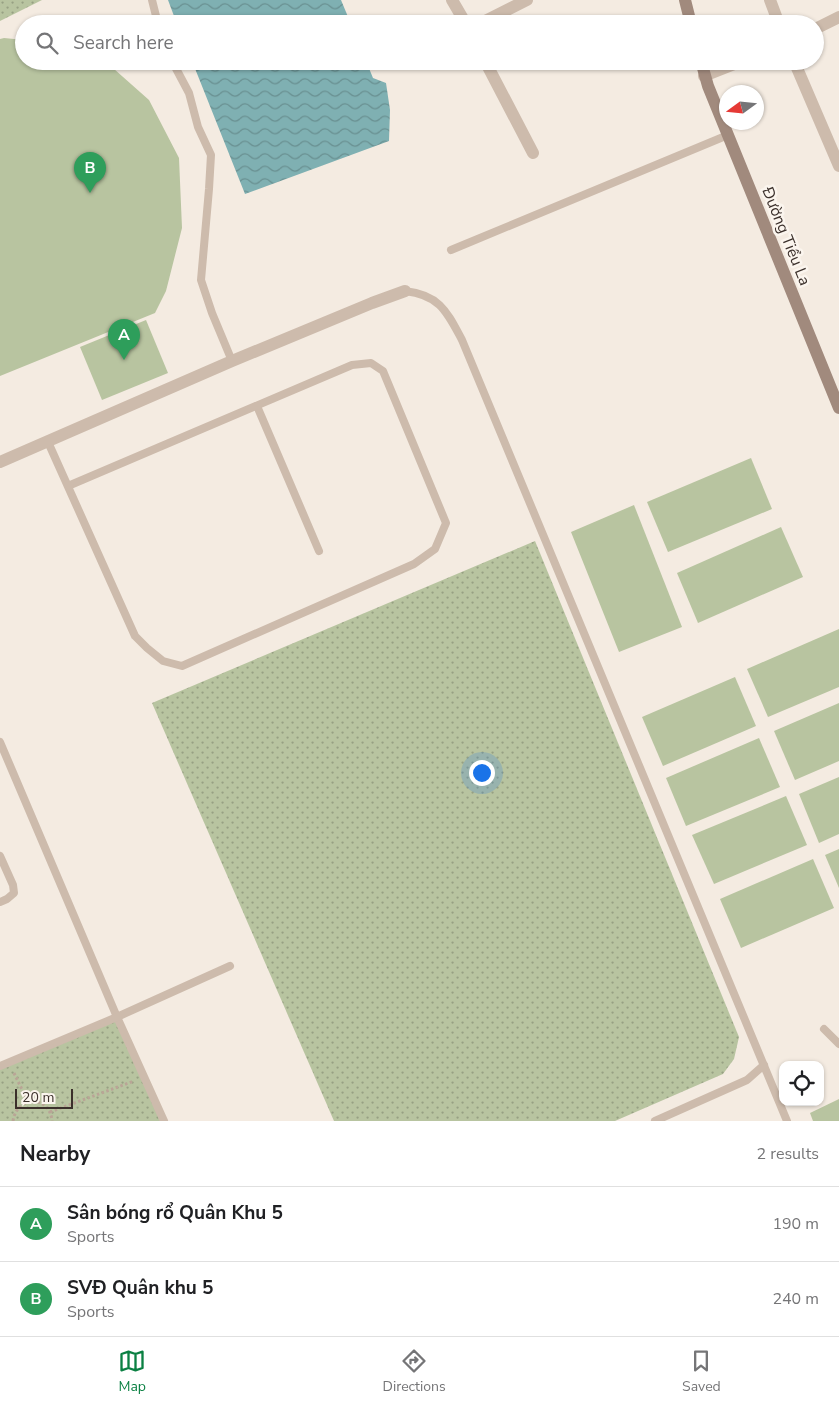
<!DOCTYPE html>
<html lang="en">
<head>
<meta charset="utf-8">
<style>
  :root { --surface:#fff; --page:#f6f6f6; --text:#202124; --muted:#757577; --line:#e0e0e0; --accent:#0b8043 }
  body { margin:0; font-family:"Nunito Sans",sans-serif; background:var(--page); color:var(--text) }
  .controls { position:absolute; right:15px; bottom:15px; display:grid; overflow:hidden; border-radius:10px; box-shadow:0 1px 4px #0004 }
  .controls button { width:45px; height:45px; display:grid; place-items:center; padding:0; border:0; border-bottom:1px solid var(--line); background:var(--surface); color:var(--text); font:25px sans-serif }
  .compass { position:absolute; left:719px; top:85px; width:45px; height:45px; border-radius:50%; background:var(--surface); box-shadow:0 1px 4px #0004; rotate:255deg }
  .scale { position:absolute; left:15px; bottom:12px; width:58px; box-sizing:border-box; padding-left:5px; border:2px solid #3b302b; border-top:0; font-size:14px; line-height:18px; white-space:nowrap; color:#3b302b; -webkit-text-stroke:4px #fbf5ee; paint-order:stroke }
  .you { position:absolute; left:481px; top:772px; width:18px; height:18px; margin:-12px; border:4px solid #fff; border-radius:50%; background:#1a73e8; box-shadow:0 0 0 8px #1a73e833 }
  .badge { display:grid; place-items:center; width:32px; height:32px; border-radius:50%; background:var(--accent); color:#fff; font-size:16px; font-weight:700 }
  .pin { position:absolute; translate:-50% -41px; filter:drop-shadow(0 1px 2px #0008) }
  .pin::after { content:''; position:absolute; top:26px; width:18px; height:15px; background:inherit; clip-path:polygon(0 0,100% 0,50% 100%) }
  .list { margin:0; padding:0; list-style:none }
  h2 { display:flex; justify-content:space-between; align-items:center; height:65px; margin:0; padding:0 20px; font-size:21px }
  h2 small { font-size:16px; font-weight:400; color:var(--muted) }
  .list li { display:grid; grid-template-columns:32px 1fr auto; gap:15px; align-items:center; box-sizing:border-box; height:75px; padding:0 20px; border-top:1px solid var(--line) }
  .list b { display:block; font-size:19px; white-space:nowrap }
  .list p { margin:0; font-size:16px; white-space:nowrap; color:var(--muted) }
  .list em { font-size:16px; font-style:normal; color:var(--muted) }
  .icon { flex:none; width:28px; height:28px; fill:none; stroke:currentColor; stroke-width:2; stroke-linecap:round; stroke-linejoin:round }
  .map { position:relative; flex:none; width:839px; height:1121px; overflow:hidden }
  .search { position:absolute; background:var(--surface); box-shadow:0 1px 4px #0004; left:15px; right:15px; top:15px; height:55px; display:flex; align-items:center; gap:12px; box-sizing:border-box; padding:0 18px; border-radius:28px; color:var(--muted); font-size:19px }
  .sheet { height:215px; background:var(--surface) }
  nav { display:flex; justify-content:space-around; align-items:center; box-sizing:border-box; height:70px; border-top:1px solid var(--line); background:var(--surface); font-size:14px; color:var(--muted) }
  nav a { display:grid; justify-items:center; gap:2px }
  nav .on { color:var(--accent) }
  .map>svg:first-child { display:block }
  .grass { fill:url(#grass-dots) }
  .pitch { fill:#b8c4a0 }
  .water { fill:url(#water-waves) }
  .lines { fill:none; stroke-linecap:round; stroke-linejoin:round }
  .path { stroke:#b9a596; stroke-width:3; stroke-dasharray:2.5 2.5; stroke-linecap:butt }
  .lane { stroke:#cdbbac; stroke-width:8 }
  .street { stroke:#cdbbac; stroke-width:12 }
  .secondary { stroke:#a18a7d; stroke-width:12 }
  .labels { text-anchor:middle; stroke-width:5; stroke-linejoin:round; paint-order:stroke }
  .street-label { font-size:16px; fill:#3b302b; stroke:#fbf5ee }
</style>
</head>
<body>
<div class="map">
<svg width="839" height="1121" viewBox="0 0 839 1121">
  <defs>
    <pattern id="grass-dots" width="8" height="8" patternUnits="userSpaceOnUse" patternTransform="scale(1.25)"><rect width="8" height="8" fill="#b8c4a0"/><path d="M2 2h.1M6 6h.1" fill="none" stroke="#97a083" stroke-width="1.8" stroke-linecap="round"/></pattern>
    <pattern id="water-waves" width="16" height="10" patternUnits="userSpaceOnUse" patternTransform="scale(1.25)"><rect width="16" height="10" fill="#7fb0b2"/><path d="M0 5q4-4 8 0t8 0" fill="none" stroke="#699091"/></pattern>
  </defs>
  <rect width="100%" height="100%" fill="#f4ebe1"/>
  <g class="grass">
    <polygon points="0,0 42,0 0,21"/>
    <polygon points="535,541 739,1037 734,1059 723,1074 615,1121 334,1121 152,703"/>
    <polygon points="117,1017 164,1121 0,1121 0,1066"/>
  </g>
  <g class="pitch">
    <polygon points="4,38 24,40 24,61 105,61 149,100 179,158 182,228 166,291 155,313 0,376 0,39"/>
    <polygon points="146,320 168,373 102,400 80,347"/>
    <polygon points="751,458 772,509 668,552 647,502"/>
    <polygon points="634,505 682,627 619,652 571,532"/>
    <polygon points="781,527 803,577 698,623 677,573"/>
    <polygon points="839,629 839,687 768,717 747,669"/>
    <polygon points="735,677 756,726 663,766 642,717"/>
    <polygon points="839,703 839,761 795,780 774,731"/>
    <polygon points="759,738 780,787 686,826 666,778"/>
    <polygon points="839,777 839,834 819,843 799,794"/>
    <polygon points="786,796 807,845 714,884 692,835"/>
    <polygon points="839,849 839,888 825,855"/>
    <polygon points="813,859 834,908 741,948 720,899"/>
    <polygon points="839,1099 839,1121 813,1121 810,1113"/>
  </g>
  <g class="water">
    <polygon points="168,0 341,0 351,24 177,24"/>
    <polygon points="192,61 366,61 373,78 386,83 390,110 389,141 245,194"/>
  </g>
  <g class="lines">
    <g class="path">
      <polyline points="14,1073 28,1102"/>
      <polyline points="50,1112 134,1081"/>
      <path d="M13,1121c4,-26 37,-26 39,0"/>
    </g>
    <g class="lane">
      <polyline points="152,0 158,24"/>
      <polyline points="172,61 189,93 198,127 211,155 209,189 201,280 212,313 232,361"/>
      <polyline points="451,250 728,135"/>
      <path d="M405,291c35,4 42,21 57,49l325,781"/>
      <polyline points="257,406 319,551"/>
      <polyline points="48,442 135,636 147,648 163,661 182,666 414,564 435,549 446,523 383,371 371,363 352,365 68,486"/>
      <polyline points="0,742 117,1017 164,1121"/>
      <polyline points="0,856 13,885 14,893 7,899 0,902"/>
      <polyline points="824,1029 839,1044"/>
      <polyline points="0,1066 117,1017 230,966"/>
      <polyline points="655,1121 747,1080 764,1065"/>
    </g>
    <g class="street">
      <polyline points="452,0 466,24"/>
      <polyline points="770,0 779,24"/>
      <polyline points="479,24 527,0"/>
      <polyline points="815,29 839,17"/>
      <polyline points="485,61 533,153"/>
      <polyline points="794,61 839,166"/>
      <polyline points="704,76 742,61"/>
      <polyline points="0,462 232,361 372,303 405,291"/>
    </g>
    <g class="secondary">
      <polyline points="685,0 691,24"/>
      <polyline points="701,61 708,86 839,408"/>
    </g>
  </g>
  <g class="labels">
    <g class="street-label">
      <text transform="translate(787 236) rotate(68)" y="6">Đường Tiểu La</text>
    </g>
  </g>
</svg>
<div class="controls">
<button><svg class="icon" aria-label="locate" viewBox="0 0 24 24"><circle cx="12" cy="12" r="6"/><path d="M12 2v4M12 18v4M2 12h4M18 12h4"/></svg></button>
</div>
<svg class="compass" viewBox="-18 -18 36 36"><path d="M0-13l5 13h-10z" fill="#e53935"/><path d="M0 13l5-13h-10z" fill="#757577"/></svg>
<div class="scale">20 m</div>
<div class="you"></div>
<div class="pin badge" style="left:124px;top:360px;background:#2e9e5b">A</div>
<div class="pin badge" style="left:90px;top:193px;background:#2e9e5b">B</div>
<div class="search"><svg class="icon" aria-label="search" viewBox="0 0 24 24"><circle cx="10" cy="10" r="6"/><path d="M15 15l6 6"/></svg>Search here</div>
</div>
<section class="sheet">
<h2>Nearby<small>2 results</small></h2>
<ul class="list">
<li><span class="badge" style="background:#2e9e5b">A</span><div><b>Sân bóng rổ Quân Khu 5</b><p>Sports</p></div><em>190 m</em></li>
<li><span class="badge" style="background:#2e9e5b">B</span><div><b>SVĐ Quân khu 5</b><p>Sports</p></div><em>240 m</em></li>
</ul>
</section>
<nav>
<a class="on"><svg class="icon" aria-label="map" viewBox="0 0 24 24"><path d="M3 6l6-2 6 2 6-2v14l-6 2-6-2-6 2zM9 4v14M15 6v14"/></svg>Map</a>
<a><svg class="icon" aria-label="directions" viewBox="0 0 24 24"><path d="M12 3l9 9-9 9-9-9zM9 14v-3h6M13 9l2 2-2 2"/></svg>Directions</a>
<a><svg class="icon" aria-label="saved" viewBox="0 0 24 24"><path d="M7 4h10v16l-5-4-5 4z"/></svg>Saved</a>
</nav>
</body>
</html>
